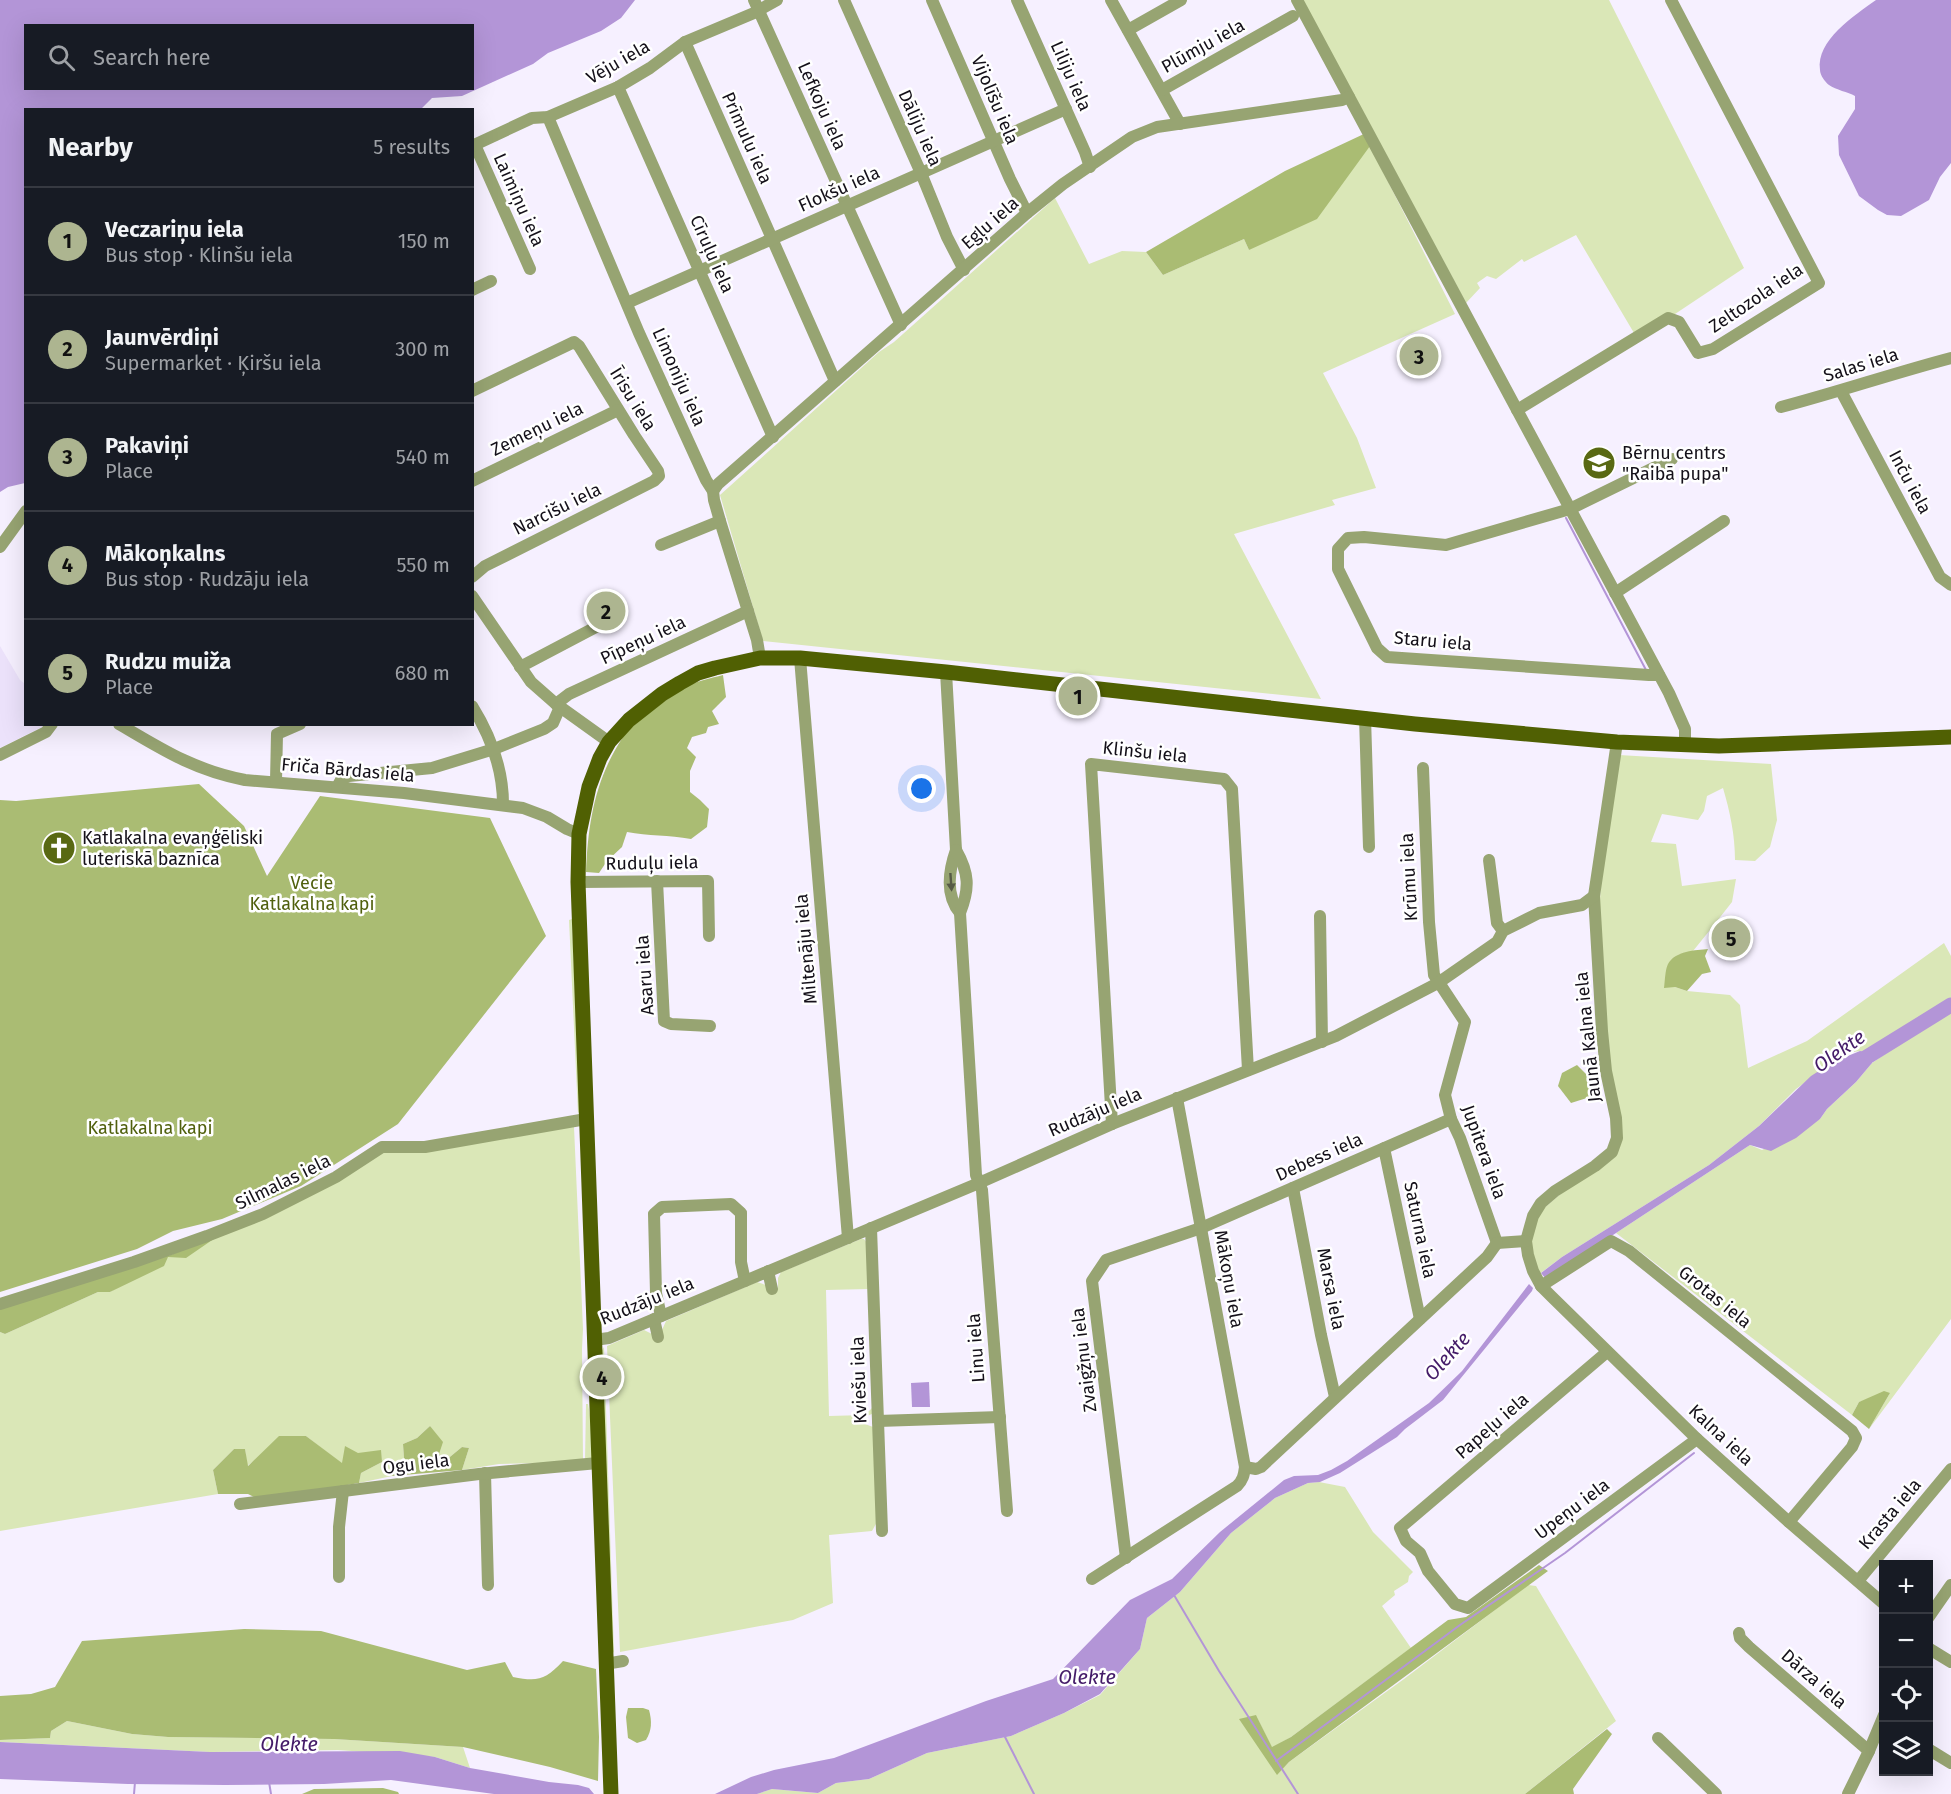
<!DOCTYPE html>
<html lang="en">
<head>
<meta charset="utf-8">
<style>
  :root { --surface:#171b24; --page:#20242c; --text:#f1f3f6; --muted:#9ea1a6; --line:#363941; --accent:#adb590 }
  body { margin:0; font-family:"Fira Sans",sans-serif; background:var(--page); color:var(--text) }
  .controls { position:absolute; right:18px; bottom:18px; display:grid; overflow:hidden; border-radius:0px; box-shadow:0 6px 24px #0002 }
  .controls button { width:54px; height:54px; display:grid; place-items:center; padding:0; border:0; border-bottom:2px solid var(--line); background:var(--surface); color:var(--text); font:30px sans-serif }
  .you { position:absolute; left:922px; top:789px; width:21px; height:21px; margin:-15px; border:4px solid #fff; border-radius:50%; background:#1a73e8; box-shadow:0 0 0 9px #1a73e833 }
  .badge { display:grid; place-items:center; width:39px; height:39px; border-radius:50%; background:var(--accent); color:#111; font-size:20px; font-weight:700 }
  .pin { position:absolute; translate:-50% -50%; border:3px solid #fff; box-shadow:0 2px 6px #0006 }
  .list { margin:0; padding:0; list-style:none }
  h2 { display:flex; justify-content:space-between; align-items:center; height:78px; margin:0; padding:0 24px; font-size:26px }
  h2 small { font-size:20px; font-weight:400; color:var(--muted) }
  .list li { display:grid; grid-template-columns:39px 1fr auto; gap:18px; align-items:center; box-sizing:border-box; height:108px; padding:0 24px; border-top:2px solid var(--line) }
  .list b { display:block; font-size:22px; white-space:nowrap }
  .list p { margin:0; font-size:20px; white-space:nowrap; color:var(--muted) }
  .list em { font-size:20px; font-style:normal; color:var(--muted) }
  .icon { flex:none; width:33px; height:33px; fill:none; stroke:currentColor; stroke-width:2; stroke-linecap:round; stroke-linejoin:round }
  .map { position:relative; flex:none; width:1951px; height:1794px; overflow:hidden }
  .search { position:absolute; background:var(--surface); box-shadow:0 6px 24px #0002; left:24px; top:24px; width:450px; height:66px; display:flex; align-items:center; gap:15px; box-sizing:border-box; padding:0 21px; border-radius:0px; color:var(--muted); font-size:22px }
  .panel { position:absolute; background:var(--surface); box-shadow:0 6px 24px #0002; left:24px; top:108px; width:450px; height:618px; border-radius:0px }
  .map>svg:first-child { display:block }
  .built { fill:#ece2fb }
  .green { fill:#dae7b7 }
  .forest { fill:#aabc73 }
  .water { fill:#b395d7; fill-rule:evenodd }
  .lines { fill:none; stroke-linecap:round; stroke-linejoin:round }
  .stream { stroke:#b395d7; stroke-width:2 }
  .river { stroke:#b395d7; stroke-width:15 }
  .minor { stroke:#97a472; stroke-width:12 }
  .major { stroke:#506003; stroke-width:15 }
  .oneway { fill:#565a46 }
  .labels { text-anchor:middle; stroke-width:5; stroke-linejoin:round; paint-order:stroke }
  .street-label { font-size:18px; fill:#141019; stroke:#fff }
  .poi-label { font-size:18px; fill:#141019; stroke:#fff; text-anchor:start }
  .park-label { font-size:18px; fill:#50600d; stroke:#fff }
  .water-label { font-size:20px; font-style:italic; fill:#441b68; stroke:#fff }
</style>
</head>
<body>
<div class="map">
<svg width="1951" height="1794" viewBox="0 0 1951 1794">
  <rect width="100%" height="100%" fill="#f6f0ff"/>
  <polygon class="built" points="0,646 20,680 25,684 26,724 46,725 0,748"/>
  <g class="green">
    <polygon points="1303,0 1609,0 1744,268 1675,314 1663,317 1634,333 1576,235 1524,262 1522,259 1496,279 1487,276 1477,283 1480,288 1466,303"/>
    <polygon points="1370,146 1455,314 1323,373 1357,438 1376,488 1332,500 1335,505 1234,534 1321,699 763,641 720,495 879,352 894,342 1055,198 1089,264 1122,251 1146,252 1163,275 1244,239 1249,250"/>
    <path d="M1619,755l152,9 6,56 -7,27 -15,14 -20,-1c0,-25 -5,-48 -12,-72l-16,8 -3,15 -6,9 -36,-6 -11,28 25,2 6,42 54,-7 -4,23 -22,28 -17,21 -15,4 -3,32 12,4 43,4 10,10 8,63 59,-27 137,-98 7,13v46l-84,50 -7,-1 -7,1 -20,10 -37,27 -37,37 -50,39 -147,92 -24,18 -8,-36 7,-25 80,-68 -10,-99 -8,-123 2,-48z"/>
    <polygon points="572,919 580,1109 578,1114 569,920"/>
    <polygon points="1951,1009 1951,1319 1869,1429 1890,1393 1859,1402 1852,1415 1616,1233 1750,1145 1762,1150 1820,1119 1827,1109 1856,1082 1872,1063"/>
    <polygon points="567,1127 574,1127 583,1329 582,1349 583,1462 499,1464 462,1470 469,1448 462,1447 445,1461 439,1454 430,1426 417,1438 403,1444 404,1458 392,1476 359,1483 361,1473 382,1462 342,1464 306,1436 259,1457 247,1466 245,1449 234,1449 213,1470 218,1494 0,1531 0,1332 5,1334 98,1292 110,1292 168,1256 218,1236 384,1152"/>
    <polygon points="861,1239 864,1239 870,1247 869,1289 826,1290 829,1416 865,1415 873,1407 874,1413 865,1417 865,1424 873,1427 877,1522 872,1531 829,1535 833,1603 793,1620 620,1652 607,1346 644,1330 652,1334 662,1330 666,1321 757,1282 778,1289 778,1278 781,1272"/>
    <polygon points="604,1347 614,1653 610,1647 601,1352"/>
    <polygon points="586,1404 588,1404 593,1433 594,1456 590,1460 585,1461"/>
    <polygon points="1319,1482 1345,1487 1373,1532 1413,1572 1409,1576 1408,1582 1394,1591 1395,1595 1382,1606 1411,1648 1291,1737 1272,1748 1256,1715 1277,1774 1289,1762 1404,1679 1528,1585 1536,1586 1616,1721 1525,1794 757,1794 772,1789 818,1793 836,1783 869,1779 927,1753 1011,1736 1064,1713 1100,1695 1140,1649 1147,1618 1180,1592 1231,1533 1275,1498 1308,1483"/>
    <polygon points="67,1721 132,1734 168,1737 334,1739 463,1747 470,1768 435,1757 338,1750 210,1752 0,1742 0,1740 50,1738 51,1731"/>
  </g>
  <g class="forest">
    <polygon points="1366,133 1370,146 1317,219 1249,250 1244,239 1163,275 1146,252 1285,171"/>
    <path d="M723,675l3,22 -14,14 7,13 -11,3 -2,6 -14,4 -5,11 9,9 -6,14v21l10,8 9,9 -2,18 -16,12c-22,-4 -43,-3 -64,-7l-5,15 -15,14 -8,12 -13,-1c2,-49 9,-93 37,-135 9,-13 50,-43 65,-51 10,-5 23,-8 35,-11z"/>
    <polygon points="199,784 244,826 267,876 320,796 490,818 546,936 398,1124 301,1186 222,1219 173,1231 137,1249 0,1292 0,800 16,801"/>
    <path d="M1708,949l-3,7 6,16 -9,2 -15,17 -12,-4 -11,1c1,-7 1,-18 4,-24 7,-13 28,-14 40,-15z"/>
    <polygon points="1577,1065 1596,1084 1590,1097 1571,1103 1558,1086 1562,1073"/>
    <polygon points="218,1236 186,1258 168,1257 164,1266 110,1292 98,1292 5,1334 0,1332 0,1309 158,1256 168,1256"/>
    <polygon points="1884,1391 1890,1393 1869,1429 1852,1415 1859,1402"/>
    <polygon points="430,1426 443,1442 439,1454 445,1461 462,1447 469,1448 462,1470 392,1476 404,1458 403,1444 417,1438"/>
    <polygon points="279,1436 306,1436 342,1463 345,1446 358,1453 381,1450 382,1462 361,1473 359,1483 260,1500 248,1494 218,1494 213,1470 234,1449 245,1449 248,1466"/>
    <polygon points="1539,1565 1548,1571 1289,1762 1277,1775 1239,1719 1256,1715 1272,1747 1291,1737 1448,1620 1466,1617"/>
    <path d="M244,1629l77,2 146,39 38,-8 8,15c25,5 32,3 50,-16l33,8 3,68 -1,44 -48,-14 -87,-20 -129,-8 -166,-2 -36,-3 -65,-13 -16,10 -1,7 -50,2v-44l31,-2 24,-7 27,-46z"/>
    <path d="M628,1708h15l6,2c3,11 3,20 -3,30l-9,3 -9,-5 -2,-21z"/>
    <polygon points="1607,1729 1612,1734 1573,1789 1574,1794 1525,1794"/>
    <polygon points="383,1788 398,1792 399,1794 302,1794 314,1789"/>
  </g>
  <g class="water">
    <path d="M0,0h635l-14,18 -20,13 -53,22 -15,11 -71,32 -30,2 -10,10 -5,1 -391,1 -1,373 -17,4 -8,5zM26,26h446v62h-446z"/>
    <path d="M1876,0h75v163l-11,14 -11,23 -28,16 -14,-1 -9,-5 -19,-14 -20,-41 -1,-19 17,-27v-13c-7,-4 -19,-6 -26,-11 -4,-3 -9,-10 -9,-15 -4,-30 34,-54 56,-70z"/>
    <path d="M1860,1051c8,1 11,4 12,12l-16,19 -29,27 -7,10 -24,19 -25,13 -21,-6 -204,134 -5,-6 21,-16 147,-92 50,-39 52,-50 22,-14z"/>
    <polygon points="1529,1284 1533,1288 1532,1291 1443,1400 1405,1429 1397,1437 1340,1473 1320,1482 1308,1483 1275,1498 1231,1533 1180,1592 1147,1618 1140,1649 1100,1694 1064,1713 1011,1736 927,1753 869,1779 836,1783 818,1793 772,1789 757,1794 715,1794 751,1777 774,1770 834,1758 986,1701 1053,1679 1130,1600 1172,1579 1220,1532 1284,1480 1294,1476 1318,1475 1331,1470 1347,1461 1429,1403 1462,1371"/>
    <polygon points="929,1382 930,1407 912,1407 911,1383"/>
    <polygon points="0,1742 210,1752 400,1751 435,1757 470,1768 549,1782 578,1785 589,1788 594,1794 494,1794 391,1780 324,1784 225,1785 128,1784 0,1779"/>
  </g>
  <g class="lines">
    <g class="stream">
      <polyline points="1566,518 1646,670"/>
      <polyline points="1174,1595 1219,1671 1298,1794"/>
      <polyline points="1004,1735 1034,1794"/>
      <polyline points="1276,1761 1460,1625 1565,1553 1694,1453"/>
      <polyline points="269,1782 271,1794"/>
      <polyline points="134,1794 135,1782"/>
    </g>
    <polyline class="river" points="1854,1065 1951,1005"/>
    <g class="minor">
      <polyline points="754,0 901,325"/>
      <polyline points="844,0 921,173 947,237 964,270"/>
      <polyline points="932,0 1010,179 1027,213"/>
      <polyline points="1017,0 1085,152 1090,167"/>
      <polyline points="1111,0 1180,124"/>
      <polyline points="1297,0 1669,693 1685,729 1685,745"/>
      <polyline points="1128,30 1181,0"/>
      <polyline points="685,42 835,381"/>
      <polyline points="618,87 773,437"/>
      <polyline points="1162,90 1293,16"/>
      <polyline points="548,117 639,333 706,480 713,491 714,500 720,521 757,640 760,658"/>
      <polyline points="475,145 530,269"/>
      <polyline points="472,146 532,118 548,117 618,87 650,68 685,42 754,13 777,0"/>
      <polyline points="472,290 491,281"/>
      <polyline points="627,303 1066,109"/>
      <polyline points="472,391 574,342 579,346 634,435 658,471 659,476 654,481 485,566 472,577"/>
      <polyline points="1841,391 1940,577 1951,585"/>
      <path d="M1781,407c57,-15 113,-34 170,-49"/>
      <polyline points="1517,410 1668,318 1679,322 1698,353 1713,349 1819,283 1671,0"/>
      <polyline points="472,481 618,410"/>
      <polyline points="713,491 718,484 1027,213 1063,184 1132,137 1157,127 1342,100 1349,97"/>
      <polyline points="661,545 720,521"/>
      <polyline points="0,547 26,511"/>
      <polyline points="1615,593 1724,521"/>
      <polyline points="472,596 531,682 556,704 609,742"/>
      <polyline points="800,658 848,1238"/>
      <polyline points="520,667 596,627"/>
      <path d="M946,672l10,178c-7,20 -11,45 4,63"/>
      <polyline points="1659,675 1649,675 1387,657 1377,648 1338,569 1338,549 1348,538 1364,537 1446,545 1570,509 1672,459"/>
      <polyline points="556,704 569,694 748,611"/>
      <path d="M472,706c18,29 31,64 31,98"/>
      <polyline points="1365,717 1369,847"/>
      <path d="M119,724c44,26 75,46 126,56l159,13 119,15 24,9 20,12 12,5"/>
      <polyline points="1617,742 1594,896 1602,1031 1606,1071 1616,1118 1617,1138 1612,1152 1595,1166 1555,1191 1541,1203 1533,1216 1526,1241 1528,1255 1533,1271 1541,1286 1551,1296 1697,1439 1789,1522 1884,1604"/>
      <polyline points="0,755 46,732 52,724"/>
      <polyline points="1423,768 1429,922 1434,975 1465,1022 1445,1095 1451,1119 1460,1138 1497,1243"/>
      <polyline points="276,781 277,734 300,724"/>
      <polyline points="337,787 341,780 349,776 432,768 494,749 544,729 553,723 560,707"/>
      <path d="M956,850c13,23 14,38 4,63l16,262 6,15 25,321"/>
      <polyline points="1489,860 1497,923 1503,931"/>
      <polyline points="657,881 664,1021 671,1024 710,1026"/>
      <polyline points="578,882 708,881 709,936"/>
      <polyline points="1320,916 1322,1042"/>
      <polyline points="1112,1124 1091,764 1224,779 1232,789 1248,1070"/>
      <polyline points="1384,1148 1420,1319"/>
      <polyline points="1293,1188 1321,1335 1335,1397"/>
      <polyline points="871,1228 882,1531"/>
      <polyline points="1497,1243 1526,1241"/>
      <polyline points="768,1271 772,1289"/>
      <polyline points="1541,1286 1611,1241 1629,1251 1852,1431 1856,1438 1852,1447 1789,1522"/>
      <polyline points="0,1304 134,1262 207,1236 263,1214 336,1177 382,1147 425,1147 586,1119"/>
      <polyline points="661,1316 656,1293 654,1214 662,1207 731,1204 741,1213 741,1262 745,1281"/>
      <polyline points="654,1319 658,1337"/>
      <polyline points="594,1340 609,1338 979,1183 1112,1124 1336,1036 1438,983 1497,942 1503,931 1539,913 1582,905 1594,896"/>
      <polyline points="1607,1352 1400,1528 1406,1541 1420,1553 1428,1571 1455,1604 1468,1608 1697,1439"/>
      <polyline points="878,1421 1000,1417"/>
      <polyline points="1245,1467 1256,1469 1261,1467 1487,1257 1497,1243"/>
      <polyline points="485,1473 488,1585"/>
      <polyline points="240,1504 479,1474 598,1463"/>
      <polyline points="1126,1558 1092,1281 1106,1260 1201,1228 1451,1119"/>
      <polyline points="339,1577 339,1527 343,1491"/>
      <path d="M1092,1579l145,-93c6,-6 7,-11 8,-19l-68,-369"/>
      <polyline points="1858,1581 1951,1469"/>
      <polyline points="1928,1618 1951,1585"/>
      <polyline points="1739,1633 1740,1638 1749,1647 1869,1751"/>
      <polyline points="1928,1648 1951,1662"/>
      <polyline points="605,1664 623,1661"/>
      <polyline points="1658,1738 1716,1794"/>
      <polyline points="1928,1749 1951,1763"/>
      <polyline points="1848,1794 1869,1751 1884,1715"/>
    </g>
    <polyline class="major" points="611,1794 578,882 579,834 589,787 600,758 609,742 629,720 662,694 680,683 698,673 715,668 760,658 800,658 946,672 1415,724 1617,742 1719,746 1951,737"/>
  </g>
  <defs><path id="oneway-solid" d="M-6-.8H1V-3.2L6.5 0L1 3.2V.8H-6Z" transform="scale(1.5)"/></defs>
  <use class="oneway" href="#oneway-solid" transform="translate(951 882) rotate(86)"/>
  <defs>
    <g id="school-disc" transform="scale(1.725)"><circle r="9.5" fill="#596913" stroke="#fff"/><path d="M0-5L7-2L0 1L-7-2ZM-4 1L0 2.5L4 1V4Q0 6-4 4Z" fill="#fff"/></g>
    <g id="church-disc" transform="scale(1.725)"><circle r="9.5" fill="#596913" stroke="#fff"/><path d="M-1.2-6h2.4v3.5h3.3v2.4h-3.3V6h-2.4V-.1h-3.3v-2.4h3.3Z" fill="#fff"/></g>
  </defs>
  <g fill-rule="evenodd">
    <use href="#school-disc" x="1599" y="463"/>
    <use href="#church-disc" x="59" y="848"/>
  </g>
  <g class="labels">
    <g class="street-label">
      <text transform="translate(1203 46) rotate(-29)" y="6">Plūmju iela</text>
      <text transform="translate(618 62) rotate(-30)" y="6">Vēju iela</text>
      <text transform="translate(1071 76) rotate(66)" y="6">Liliju iela</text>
      <text transform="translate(995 100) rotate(67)" y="6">Vijolīšu iela</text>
      <text transform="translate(822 106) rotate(66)" y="6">Lefkoju iela</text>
      <text transform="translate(920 128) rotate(66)" y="6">Dāliju iela</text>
      <text transform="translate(747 138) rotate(66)" y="6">Prīmulu iela</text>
      <text transform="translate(839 189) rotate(-24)" y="6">Flokšu iela</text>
      <text transform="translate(519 200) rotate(66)" y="6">Laimiņu iela</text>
      <text transform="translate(990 223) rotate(-41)" y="6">Egļu iela</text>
      <text transform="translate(712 254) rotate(66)" y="6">Cīruļu iela</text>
      <text transform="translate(1756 298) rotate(-34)" y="6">Zeltozola iela</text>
      <text transform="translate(1861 365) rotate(-17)" y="6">Salas iela</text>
      <text transform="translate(679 377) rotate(66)" y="6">Limoniju iela</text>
      <text transform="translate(633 399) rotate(58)" y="6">Īrisu iela</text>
      <text transform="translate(537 429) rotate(-26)" y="6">Zemeņu iela</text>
      <text transform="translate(1910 482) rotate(62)" y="6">Inču iela</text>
      <text transform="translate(557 509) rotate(-26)" y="6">Narcišu iela</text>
      <text transform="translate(643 640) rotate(-25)" y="6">Pīpeņu iela</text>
      <text transform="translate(1433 641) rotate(5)" y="6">Staru iela</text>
      <text transform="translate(1145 752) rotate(6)" y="6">Klinšu iela</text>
      <text transform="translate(348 770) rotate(5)" y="6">Friča Bārdas iela</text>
      <text transform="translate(652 863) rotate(-1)" y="6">Ruduļu iela</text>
      <text transform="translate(1409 877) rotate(-93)" y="6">Krūmu iela</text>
      <text transform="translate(806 949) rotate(-95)" y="6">Miltenāju iela</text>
      <text transform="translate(645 975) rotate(-94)" y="6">Asaru iela</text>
      <text transform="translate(1588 1037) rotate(-96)" y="6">Jaunā Kalna iela</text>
      <text transform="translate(1095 1112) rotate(-23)" y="6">Rudzāju iela</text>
      <text transform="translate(1484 1152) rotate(70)" y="6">Jupitera iela</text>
      <text transform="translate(1319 1157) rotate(-24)" y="6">Debess iela</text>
      <text transform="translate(283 1182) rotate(-26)" y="6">Silmalas iela</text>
      <text transform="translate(1420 1230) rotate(78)" y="6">Saturna iela</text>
      <text transform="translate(1229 1279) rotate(80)" y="6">Mākoņu iela</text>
      <text transform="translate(1331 1289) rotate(79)" y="6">Marsa iela</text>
      <text transform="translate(1715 1297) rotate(39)" y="6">Grotas iela</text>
      <text transform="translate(647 1301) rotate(-22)" y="6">Rudzāju iela</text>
      <text transform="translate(976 1348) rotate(-94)" y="6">Linu iela</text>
      <text transform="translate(1084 1360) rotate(-97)" y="6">Zvaigžņu iela</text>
      <text transform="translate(859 1380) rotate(-92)" y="6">Kviešu iela</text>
      <text transform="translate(1492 1426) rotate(-41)" y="6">Papeļu iela</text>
      <text transform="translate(1721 1435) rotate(43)" y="6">Kalna iela</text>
      <text transform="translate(416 1464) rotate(-7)" y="6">Ogu iela</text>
      <text transform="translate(1572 1509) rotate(-37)" y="6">Upeņu iela</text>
      <text transform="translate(1890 1514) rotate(-50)" y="6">Krasta iela</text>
      <text transform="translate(1814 1679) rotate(41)" y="6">Dārza iela</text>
    </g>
    <g class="poi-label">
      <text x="1622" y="459">Bērnu centrs<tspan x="1622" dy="21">"Raibā pupa"</tspan></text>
      <text x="82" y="844">Katlakalna evaņģēliski<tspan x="82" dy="21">luteriskā baznīca</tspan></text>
    </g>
    <g class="park-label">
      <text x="312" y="889">Vecie<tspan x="312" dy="21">Katlakalna kapi</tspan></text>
      <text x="150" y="1134">Katlakalna kapi</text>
    </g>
    <g class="water-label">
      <text transform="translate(1839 1051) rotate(-35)" y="7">Olekte</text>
      <text transform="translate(1447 1356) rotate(-48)" y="7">Olekte</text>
      <text x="1087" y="1684">Olekte</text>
      <text x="289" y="1751">Olekte</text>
    </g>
  </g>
</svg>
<div class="controls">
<button>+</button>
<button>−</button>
<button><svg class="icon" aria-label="locate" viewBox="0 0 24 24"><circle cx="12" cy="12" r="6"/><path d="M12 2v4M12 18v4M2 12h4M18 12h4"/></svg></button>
<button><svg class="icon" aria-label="layers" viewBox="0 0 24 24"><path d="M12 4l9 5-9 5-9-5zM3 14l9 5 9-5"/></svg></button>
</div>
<div class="you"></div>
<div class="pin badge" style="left:1078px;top:696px">1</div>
<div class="pin badge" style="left:606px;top:611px">2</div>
<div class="pin badge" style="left:1419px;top:356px">3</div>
<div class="pin badge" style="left:602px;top:1377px">4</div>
<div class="pin badge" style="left:1731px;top:938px">5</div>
<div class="search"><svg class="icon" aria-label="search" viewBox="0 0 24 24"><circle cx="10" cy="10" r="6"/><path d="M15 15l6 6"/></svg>Search here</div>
<section class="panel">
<h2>Nearby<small>5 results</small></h2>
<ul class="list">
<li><span class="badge">1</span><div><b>Veczariņu iela</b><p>Bus stop · Klinšu iela</p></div><em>150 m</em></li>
<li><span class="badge">2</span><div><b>Jaunvērdiņi</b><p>Supermarket · Ķiršu iela</p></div><em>300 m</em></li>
<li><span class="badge">3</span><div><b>Pakaviņi</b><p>Place</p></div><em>540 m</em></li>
<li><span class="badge">4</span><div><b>Mākoņkalns</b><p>Bus stop · Rudzāju iela</p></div><em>550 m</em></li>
<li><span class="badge">5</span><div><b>Rudzu muiža</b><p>Place</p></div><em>680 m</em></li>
</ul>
</section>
</div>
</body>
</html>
